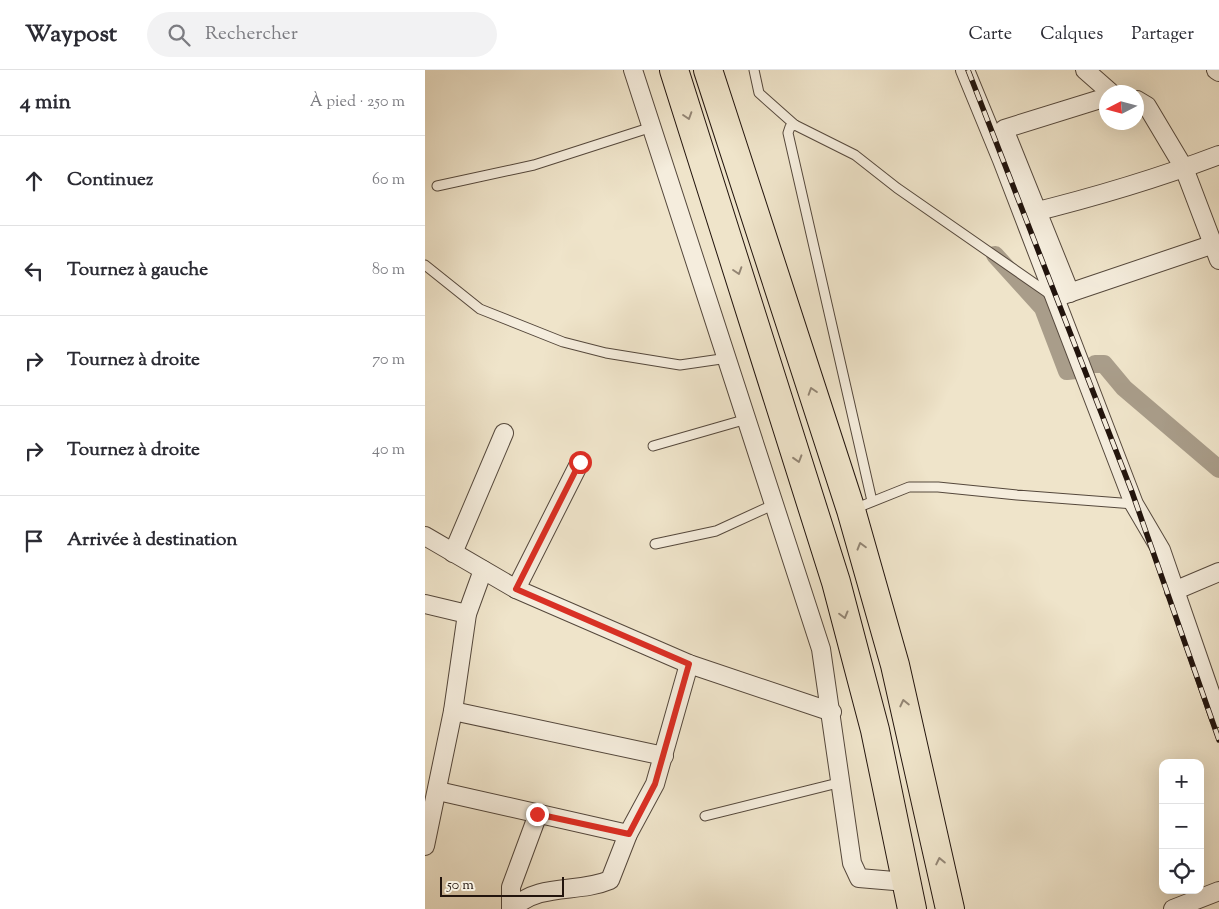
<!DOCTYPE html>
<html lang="fr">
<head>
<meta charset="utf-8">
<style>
  :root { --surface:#fff; --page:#f2f2f3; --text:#2b2b33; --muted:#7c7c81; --line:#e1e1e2 }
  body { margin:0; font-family:"Sorts Mill Goudy",serif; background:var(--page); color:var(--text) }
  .controls { position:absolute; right:15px; bottom:15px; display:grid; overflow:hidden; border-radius:10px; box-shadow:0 5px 20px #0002 }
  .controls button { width:45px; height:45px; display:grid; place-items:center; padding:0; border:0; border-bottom:1px solid var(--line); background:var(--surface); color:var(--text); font:25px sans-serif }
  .compass { position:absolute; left:674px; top:15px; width:45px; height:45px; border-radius:50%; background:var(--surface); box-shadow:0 5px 20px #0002; rotate:264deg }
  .scale { position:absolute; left:15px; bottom:12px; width:124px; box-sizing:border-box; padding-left:5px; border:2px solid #22140d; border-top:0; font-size:14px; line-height:18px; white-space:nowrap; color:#22140d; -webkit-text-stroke:4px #f5eddd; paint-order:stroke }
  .stop { position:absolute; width:15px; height:15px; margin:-11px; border:4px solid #d93025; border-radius:50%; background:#fff }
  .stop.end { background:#d93025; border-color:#fff; box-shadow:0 1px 5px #0008 }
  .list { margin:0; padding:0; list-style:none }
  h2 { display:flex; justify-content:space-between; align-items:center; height:65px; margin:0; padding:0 20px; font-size:21px }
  h2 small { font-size:16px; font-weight:400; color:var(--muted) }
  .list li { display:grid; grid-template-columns:32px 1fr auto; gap:15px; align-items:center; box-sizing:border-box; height:90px; padding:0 20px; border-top:1px solid var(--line) }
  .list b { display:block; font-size:19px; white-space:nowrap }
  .list em { font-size:16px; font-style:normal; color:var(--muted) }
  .icon { flex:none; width:28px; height:28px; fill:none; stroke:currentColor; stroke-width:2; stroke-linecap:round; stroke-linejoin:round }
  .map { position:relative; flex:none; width:794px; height:839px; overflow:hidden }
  header { display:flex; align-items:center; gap:30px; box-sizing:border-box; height:70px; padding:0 25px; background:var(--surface); border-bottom:1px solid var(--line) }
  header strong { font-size:24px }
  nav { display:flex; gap:28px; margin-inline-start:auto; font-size:18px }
  .search { width:350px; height:45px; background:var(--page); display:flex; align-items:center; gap:12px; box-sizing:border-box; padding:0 18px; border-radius:28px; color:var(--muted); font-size:19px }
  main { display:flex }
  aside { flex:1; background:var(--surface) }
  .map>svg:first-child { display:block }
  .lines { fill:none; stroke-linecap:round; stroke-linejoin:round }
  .canal { stroke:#a99d8a; stroke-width:18 }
  .lane-casing { stroke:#55483c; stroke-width:11 }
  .street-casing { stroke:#55483c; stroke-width:20 }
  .highway-casing { stroke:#22140d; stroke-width:30 }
  .lane { stroke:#f5eddd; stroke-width:9 }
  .street { stroke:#f5eddd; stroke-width:18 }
  .highway { stroke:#efe4ca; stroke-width:28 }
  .rail-casing { stroke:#22140d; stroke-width:5.5 }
  .rail { stroke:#f5eddd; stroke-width:4; stroke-dasharray:11; stroke-linecap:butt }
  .oneway { stroke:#938675 }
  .route { stroke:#d93025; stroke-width:6 }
</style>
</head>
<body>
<header>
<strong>Waypost</strong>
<div class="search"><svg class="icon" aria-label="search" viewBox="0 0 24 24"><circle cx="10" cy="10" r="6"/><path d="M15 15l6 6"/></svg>Rechercher</div>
<nav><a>Carte</a><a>Calques</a><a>Partager</a></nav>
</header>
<main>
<aside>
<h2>4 min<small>À pied · 250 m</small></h2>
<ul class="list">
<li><svg class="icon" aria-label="ahead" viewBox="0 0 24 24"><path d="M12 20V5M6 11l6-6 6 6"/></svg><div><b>Continuez</b></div><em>60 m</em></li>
<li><svg class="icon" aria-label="left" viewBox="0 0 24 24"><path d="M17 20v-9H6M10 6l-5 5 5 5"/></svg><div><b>Tournez à gauche</b></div><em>80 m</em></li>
<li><svg class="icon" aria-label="right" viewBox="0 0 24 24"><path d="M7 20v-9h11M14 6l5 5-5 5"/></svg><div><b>Tournez à droite</b></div><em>70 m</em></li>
<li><svg class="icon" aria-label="right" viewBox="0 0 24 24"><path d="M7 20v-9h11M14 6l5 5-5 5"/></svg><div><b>Tournez à droite</b></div><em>40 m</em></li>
<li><svg class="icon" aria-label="arrive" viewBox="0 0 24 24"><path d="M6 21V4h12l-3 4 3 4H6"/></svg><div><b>Arrivée à destination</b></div></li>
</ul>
</aside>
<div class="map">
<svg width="794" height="839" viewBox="0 0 794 839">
  <rect width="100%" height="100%" fill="#efe4ca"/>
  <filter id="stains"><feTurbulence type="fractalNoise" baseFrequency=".004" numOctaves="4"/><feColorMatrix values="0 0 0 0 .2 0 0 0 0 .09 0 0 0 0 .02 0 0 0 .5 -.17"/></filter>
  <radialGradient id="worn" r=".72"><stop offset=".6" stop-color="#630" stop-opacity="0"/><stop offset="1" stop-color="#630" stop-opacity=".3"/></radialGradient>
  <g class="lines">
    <g class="canal">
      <polyline points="570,185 618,238 642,301 651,300"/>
      <polyline points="670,294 679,294 699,318 794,399"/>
    </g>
    <g class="lane-casing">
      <g id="lane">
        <polyline points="329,0 334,23 370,55"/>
        <polyline points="12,116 109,95 227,57"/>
        <polyline points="0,195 55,239 138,272 181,283 255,295 303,288"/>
        <polyline points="228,376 322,349"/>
        <polyline points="447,431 363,63 365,57 370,55 430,85 472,118 626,225"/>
        <polyline points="429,439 484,417 513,417 592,425 709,434"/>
        <polyline points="230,474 291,461 350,434"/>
        <polyline points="280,746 417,712"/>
      </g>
    </g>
    <g class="street-casing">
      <g id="street">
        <polyline points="208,0 396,579 427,793 434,808 481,812"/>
        <polyline points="540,0 577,90 709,434 736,480 794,648"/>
        <polyline points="660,0 685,22"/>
        <polyline points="791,0 794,2"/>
        <polyline points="712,30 722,36 759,98 794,190"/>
        <path d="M601,144c65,-16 130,-35 193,-59"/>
        <polyline points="645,223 579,59 682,27"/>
        <polyline points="635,226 789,174"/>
        <polyline points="0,466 91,519 264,594 407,642"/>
        <polyline points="28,483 79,363"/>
        <polyline points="91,519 155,392"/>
        <polyline points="749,521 794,502"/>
        <polyline points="0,534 42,544"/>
        <polyline points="28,641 239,686"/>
        <polyline points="13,721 203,764"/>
        <polyline points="0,776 28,641 42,544 58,500"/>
        <polyline points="86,839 86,817 113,744"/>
        <path d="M87,839c28,-27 65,-15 98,-29l18,-46 27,-50 34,-120"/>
        <polyline points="748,839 794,821"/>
      </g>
    </g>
    <g class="highway-casing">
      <g id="highway">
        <polyline points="249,0 411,512 450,660 487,839"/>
        <polyline points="283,0 426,440 470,595 525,839"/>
      </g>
    </g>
    <use href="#lane" class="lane"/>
    <use href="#street" class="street"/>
    <use href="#highway" class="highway"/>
    <g class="rail-casing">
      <polyline id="rail" points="543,0 707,422 794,670"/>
    </g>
    <use href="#rail" class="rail"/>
  </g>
  <defs><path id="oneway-chevron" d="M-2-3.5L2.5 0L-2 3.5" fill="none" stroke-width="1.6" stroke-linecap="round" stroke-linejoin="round" transform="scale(1.25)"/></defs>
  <g class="oneway">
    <use href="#oneway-chevron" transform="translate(263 46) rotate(72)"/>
    <use href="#oneway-chevron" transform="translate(313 201) rotate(72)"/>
    <use href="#oneway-chevron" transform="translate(387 321) rotate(-108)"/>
    <use href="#oneway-chevron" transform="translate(373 389) rotate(73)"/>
    <use href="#oneway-chevron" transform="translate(436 476) rotate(-106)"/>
    <use href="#oneway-chevron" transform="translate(419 545) rotate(75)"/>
    <use href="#oneway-chevron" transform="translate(479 633) rotate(-103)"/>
    <use href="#oneway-chevron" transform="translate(515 791) rotate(-102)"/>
  </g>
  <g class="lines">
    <polyline class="route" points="112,744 204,764 230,714 264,594 91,519 155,392"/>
  </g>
  <rect width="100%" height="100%" filter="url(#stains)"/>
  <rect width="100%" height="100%" fill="url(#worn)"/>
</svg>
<div class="controls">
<button>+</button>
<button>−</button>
<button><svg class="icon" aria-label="locate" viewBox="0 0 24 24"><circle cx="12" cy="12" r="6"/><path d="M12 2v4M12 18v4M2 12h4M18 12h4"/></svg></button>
</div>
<svg class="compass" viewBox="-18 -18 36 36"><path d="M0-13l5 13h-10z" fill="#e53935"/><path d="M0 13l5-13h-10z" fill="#7c7c81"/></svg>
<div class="scale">50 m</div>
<div class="stop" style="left:155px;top:392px"></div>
<div class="stop end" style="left:112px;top:744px"></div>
</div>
</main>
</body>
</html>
